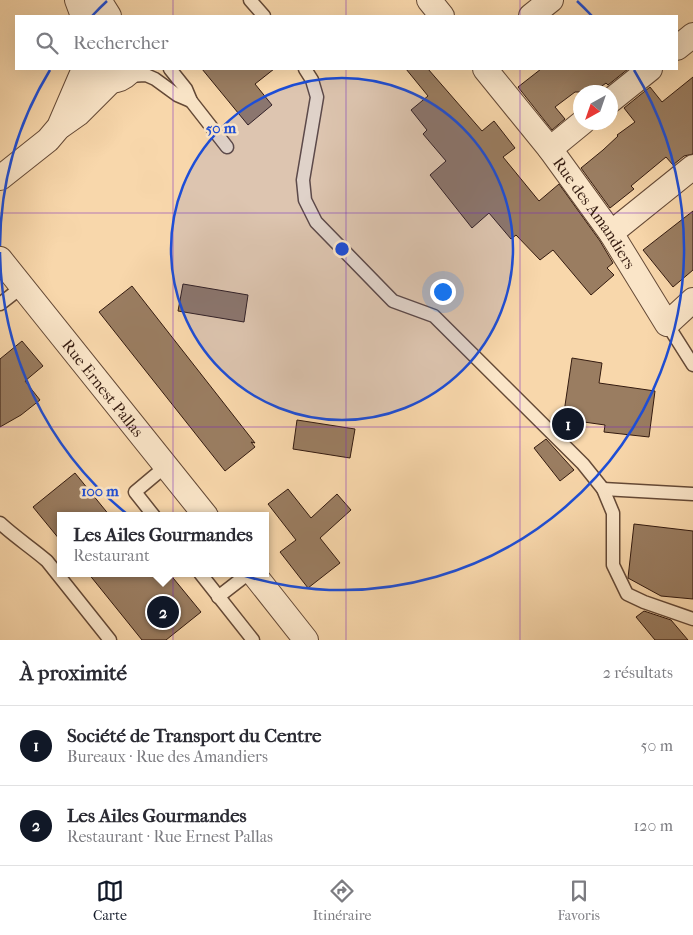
<!DOCTYPE html>
<html lang="fr">
<head>
<meta charset="utf-8">
<style>
  :root { --surface:#fff; --page:#f2f2f3; --text:#2b2b33; --muted:#7c7c81; --line:#e1e1e2; --accent:#111827 }
  body { margin:0; font-family:"IM FELL French Canon",serif; background:var(--page); color:var(--text) }
  .compass { position:absolute; left:573px; top:85px; width:45px; height:45px; border-radius:50%; background:var(--surface); box-shadow:0 5px 20px #0002; rotate:220deg }
  .you { position:absolute; left:442px; top:291px; width:18px; height:18px; margin:-12px; border:4px solid #fff; border-radius:50%; background:#1a73e8; box-shadow:0 0 0 8px #1a73e833 }
  .badge { display:grid; place-items:center; width:32px; height:32px; border-radius:50%; background:var(--accent); color:#fff; font-size:16px; font-weight:700 }
  .pin { position:absolute; translate:-50% -50%; border:2px solid #fff; box-shadow:0 1px 5px #0006 }
  .popup { position:absolute; left:57px; top:512px; width:212px; height:65px; box-sizing:border-box; display:grid; place-content:center; border-radius:0px; background:var(--surface); filter:drop-shadow(0 1px 4px #0005); font-size:16px; white-space:nowrap; color:var(--muted) }
  .popup b { font-size:19px; color:var(--text) }
  .popup::after { content:''; position:absolute; left:50%; top:100%; margin-left:-10px; border:10px solid transparent; border-top-color:var(--surface) }
  .list { margin:0; padding:0; list-style:none }
  h2 { display:flex; justify-content:space-between; align-items:center; height:65px; margin:0; padding:0 20px; font-size:21px }
  h2 small { font-size:16px; font-weight:400; color:var(--muted) }
  .list li { display:grid; grid-template-columns:32px 1fr auto; gap:15px; align-items:center; box-sizing:border-box; height:80px; padding:0 20px; border-top:1px solid var(--line) }
  .list b { display:block; font-size:19px; white-space:nowrap }
  .list p { margin:0; font-size:16px; white-space:nowrap; color:var(--muted) }
  .list em { font-size:16px; font-style:normal; color:var(--muted) }
  .icon { flex:none; width:28px; height:28px; fill:none; stroke:currentColor; stroke-width:2; stroke-linecap:round; stroke-linejoin:round }
  .map { position:relative; flex:none; width:693px; height:640px; overflow:hidden }
  .search { position:absolute; background:var(--surface); box-shadow:0 5px 20px #0002; left:15px; right:15px; top:15px; height:55px; display:flex; align-items:center; gap:12px; box-sizing:border-box; padding:0 18px; border-radius:0px; color:var(--muted); font-size:19px }
  .sheet { height:225px; background:var(--surface) }
  nav { display:flex; justify-content:space-around; align-items:center; box-sizing:border-box; height:70px; border-top:1px solid var(--line); background:var(--surface); font-size:14px; color:var(--muted) }
  nav a { display:grid; justify-items:center; gap:2px }
  nav .on { color:var(--accent) }
  .map>svg:first-child { display:block }
  .building { fill:#9a7d61; stroke:#341b10 }
  .lines { fill:none; stroke-linecap:round; stroke-linejoin:round }
  .service-casing { stroke:#654a37; stroke-width:15 }
  .minor-casing { stroke:#654a37; stroke-width:26 }
  .service { stroke:#fae5c8; stroke-width:12 }
  .minor { stroke:#fae5c8; stroke-width:24 }
  .grid { fill:none; stroke:#7b2cbf; stroke-width:1; stroke-opacity:0.55 }
  .ring { fill:none; stroke:#1d4ed8; stroke-width:2.5 }
  .labels { text-anchor:middle; stroke-width:5; stroke-linejoin:round; paint-order:stroke }
  .street-label { font-size:16px; fill:#341b10; stroke:#fae5c8 }
  .centre { fill:#1d4ed8; stroke:#fae5c8; stroke-width:2.5 }
  .ring-label { font-size:15px; text-anchor:middle; font-weight:bold; fill:#1d4ed8; stroke:#fae5c8; stroke-width:5; stroke-linejoin:round; paint-order:stroke }
</style>
</head>
<body>
<div class="map">
<svg width="693" height="640" viewBox="0 0 693 640">
  <rect width="100%" height="100%" fill="#f8d7ab"/>
  <filter id="stains"><feTurbulence type="fractalNoise" baseFrequency=".004" numOctaves="4"/><feColorMatrix values="0 0 0 0 .2 0 0 0 0 .09 0 0 0 0 .02 0 0 0 .5 -.17"/></filter>
  <radialGradient id="worn" r=".72"><stop offset=".6" stop-color="#630" stop-opacity="0"/><stop offset="1" stop-color="#630" stop-opacity=".3"/></radialGradient>
  <g class="building">
    <polygon points="202,69 274,69 255,84 272,105 248,125"/>
    <polygon points="406,69 428,69 482,131 494,121 515,148 503,157 539,201 559,184 600,241 613,263 607,268 614,275 591,295 553,250 540,260 516,235 511,239 489,213 472,228 430,175 446,161 423,134 427,130 411,110 428,96"/>
    <polygon points="541,69 628,69 608,85 606,83 594,92 575,92 555,107 565,119 552,130 518,87"/>
    <polygon points="693,77 693,154 684,156 673,165 666,157 631,186 634,189 610,208 581,168 603,150 618,136 617,135 635,122 624,108 650,87 662,102"/>
    <polygon points="693,211 693,270 673,287 643,250"/>
    <polygon points="183,284 248,295 244,322 178,311"/>
    <polygon points="132,286 255,443 251,442 255,447 225,471 99,312"/>
    <polygon points="22,341 43,366 25,381 40,400 21,415 0,427 0,359"/>
    <polygon points="572,358 602,363 599,383 655,391 649,437 604,432 605,425 563,419"/>
    <polygon points="297,420 355,429 350,458 293,449"/>
    <polygon points="546,439 574,470 560,481 534,448"/>
    <polygon points="75,473 110,516 60,516 60,540 33,507"/>
    <polygon points="288,489 311,518 337,494 351,510 320,538 340,563 308,588 280,552 296,540 268,504"/>
    <polygon points="634,524 693,531 693,599 661,596 628,578"/>
    <polygon points="88,573 169,573 201,612 166,640 142,640"/>
    <polygon points="644,611 671,620 688,640 655,640 636,617"/>
  </g>
  <g class="lines">
    <g class="service-casing">
      <g id="service">
        <polyline points="250,0 264,16"/>
        <polyline points="170,69 186,89 191,101 227,147"/>
        <polyline points="305,69 312,80 317,97 303,180 305,200 316,222 393,301 434,316 583,464 603,489 613,513 613,565 627,594 644,602 693,619"/>
        <polyline points="127,76 146,75 155,79 177,95 191,101"/>
        <polyline points="0,304 22,287"/>
        <polyline points="667,324 693,365"/>
        <polyline points="603,489 693,494"/>
        <polyline points="154,516 135,492 166,466"/>
        <path d="M0,523c15,14 32,25 47,38l63,79"/>
        <polyline points="200,573 253,640"/>
        <polyline points="218,597 249,573"/>
      </g>
    </g>
    <g class="minor-casing">
      <g id="minor">
        <polyline points="77,0 83,16"/>
        <polyline points="99,0 109,16"/>
        <polyline points="429,0 442,16"/>
        <polyline points="531,16 551,0"/>
        <polyline points="677,48 693,35"/>
        <path id="s1" d="M485,69l65,80 61,84 56,91 26,-24"/>
        <path d="M97,77c14,7 26,4 35,-8"/>
        <polyline points="610,101 650,69"/>
        <polyline points="61,126 78,114 110,82"/>
        <polyline points="550,149 583,122"/>
        <polyline points="0,178 48,140 59,127 84,69"/>
        <polyline points="611,233 693,167"/>
        <path id="s2" d="M0,259l206,257"/>
        <polyline points="253,573 306,640"/>
      </g>
    </g>
    <use href="#service" class="service"/>
    <use href="#minor" class="minor"/>
  </g>
  <path class="grid" d="M173,0v16M346,0v16M520,0v16M173,69v571M346,69v571M520,69v571M0,213h693M0,427h693"/>
  <circle cx="342" cy="249" r="171" fill="#1d4ed8" fill-opacity=".12"/>
  <g class="ring">
    <circle cx="342" cy="249" r="171"/>
    <path d="M0 246A342 342 0 0 1 50 70M92 16A342 342 0 0 1 107 1M577 1A342 342 0 0 1 592 16M634 70A342 342 0 1 1 0 252"/>
  </g>
  <g class="labels">
    <g class="street-label">
      <text dy="6" stroke="none"><textPath href="#s1" startOffset="181">Rue des Amandiers</textPath></text>
      <text dy="6" stroke="none"><textPath href="#s2" startOffset="165">Rue Ernest Pallas</textPath></text>
    </g>
  </g>
  <circle cx="342" cy="249" r="8" class="centre"/>
  <g class="ring-label">
    <text x="221" y="133">50 m</text>
    <text x="100" y="496">100 m</text>
  </g>
  <rect width="100%" height="100%" filter="url(#stains)"/>
  <rect width="100%" height="100%" fill="url(#worn)"/>
</svg>
<svg class="compass" viewBox="-18 -18 36 36"><path d="M0-13l5 13h-10z" fill="#e53935"/><path d="M0 13l5-13h-10z" fill="#7c7c81"/></svg>
<div class="you"></div>
<div class="pin badge" style="left:568px;top:424px">1</div>
<div class="pin badge" style="left:163px;top:612px">2</div>
<div class="popup"><b>Les Ailes Gourmandes</b>Restaurant</div>
<div class="search"><svg class="icon" aria-label="search" viewBox="0 0 24 24"><circle cx="10" cy="10" r="6"/><path d="M15 15l6 6"/></svg>Rechercher</div>
</div>
<section class="sheet">
<h2>À proximité<small>2 résultats</small></h2>
<ul class="list">
<li><span class="badge">1</span><div><b>Société de Transport du Centre</b><p>Bureaux · Rue des Amandiers</p></div><em>50 m</em></li>
<li><span class="badge">2</span><div><b>Les Ailes Gourmandes</b><p>Restaurant · Rue Ernest Pallas</p></div><em>120 m</em></li>
</ul>
</section>
<nav>
<a class="on"><svg class="icon" aria-label="map" viewBox="0 0 24 24"><path d="M3 6l6-2 6 2 6-2v14l-6 2-6-2-6 2zM9 4v14M15 6v14"/></svg>Carte</a>
<a><svg class="icon" aria-label="directions" viewBox="0 0 24 24"><path d="M12 3l9 9-9 9-9-9zM9 14v-3h6M13 9l2 2-2 2"/></svg>Itinéraire</a>
<a><svg class="icon" aria-label="saved" viewBox="0 0 24 24"><path d="M7 4h10v16l-5-4-5 4z"/></svg>Favoris</a>
</nav>
</body>
</html>
